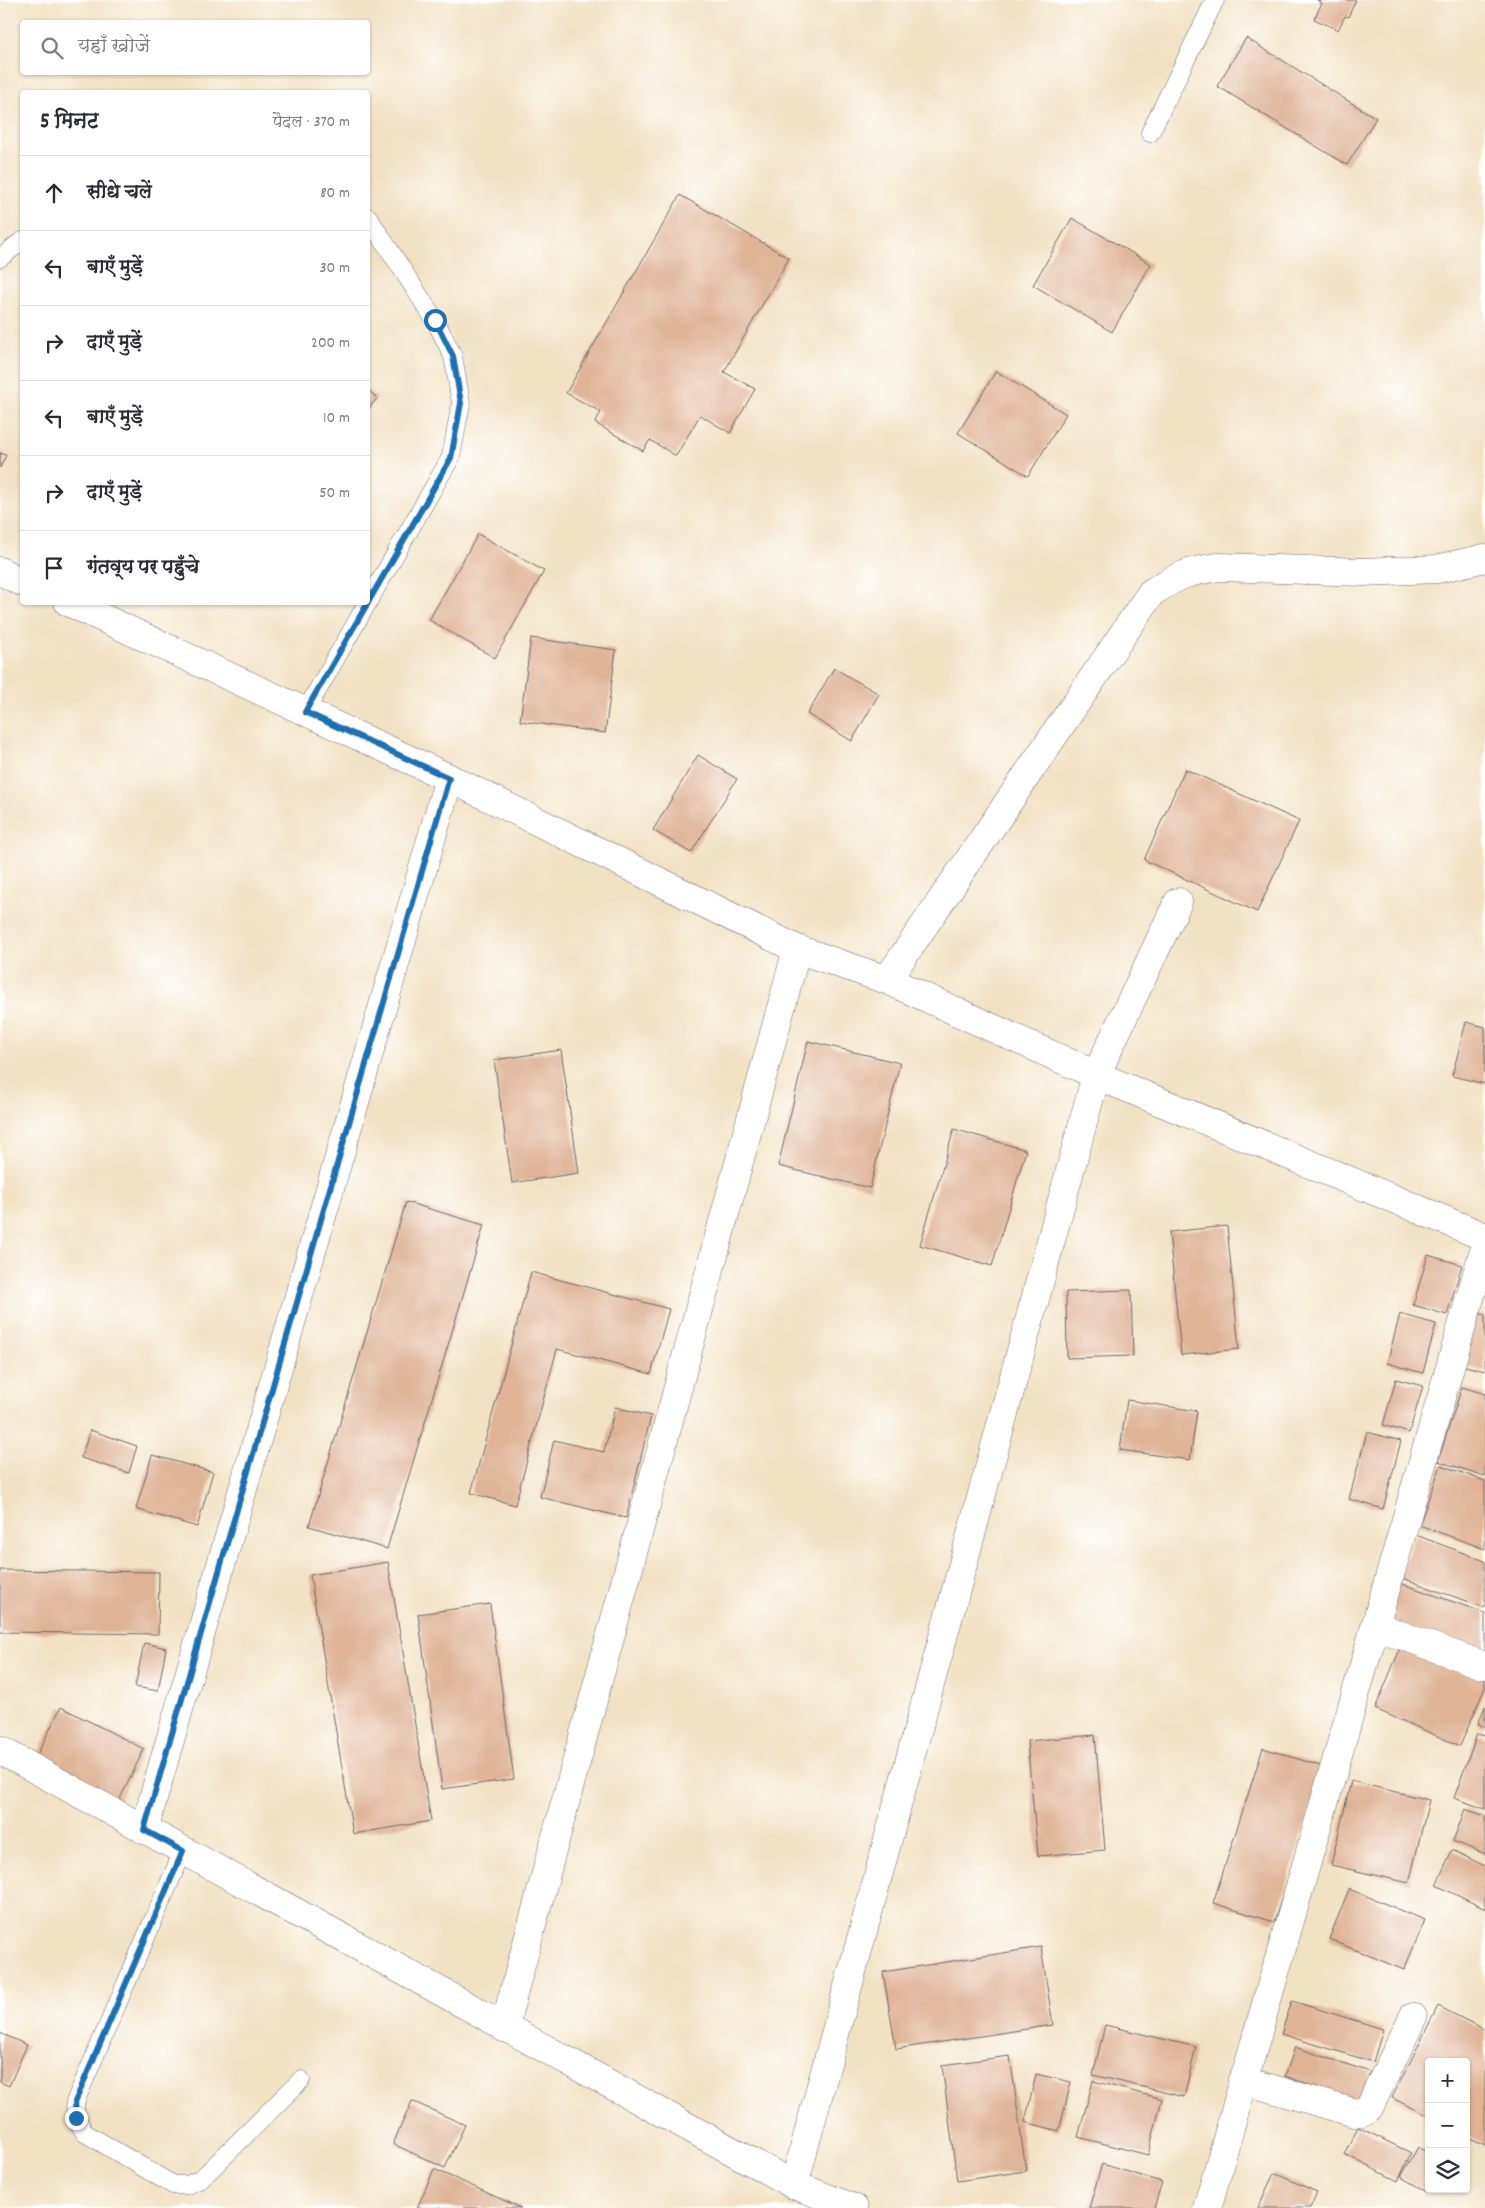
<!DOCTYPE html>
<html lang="hi">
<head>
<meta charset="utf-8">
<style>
  :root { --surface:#fff; --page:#f7f7f7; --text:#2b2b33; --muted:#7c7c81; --line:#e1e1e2 }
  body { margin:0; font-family:Dekko,"Playpen Sans Deva",sans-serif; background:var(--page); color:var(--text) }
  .controls { position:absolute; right:15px; bottom:15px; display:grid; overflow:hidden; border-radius:5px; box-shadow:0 1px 4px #0004 }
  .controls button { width:45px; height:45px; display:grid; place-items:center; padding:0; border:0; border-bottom:1px solid var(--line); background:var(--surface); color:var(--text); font:25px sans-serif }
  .stop { position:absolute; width:15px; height:15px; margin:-11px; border:4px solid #1f6fb2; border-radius:50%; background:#fff }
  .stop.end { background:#1f6fb2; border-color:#fff; box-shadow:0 1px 5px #0008 }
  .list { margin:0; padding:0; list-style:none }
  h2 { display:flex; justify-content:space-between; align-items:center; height:65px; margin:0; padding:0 20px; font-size:21px }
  h2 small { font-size:16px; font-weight:400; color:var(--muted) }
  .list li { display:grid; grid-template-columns:32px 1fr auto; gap:15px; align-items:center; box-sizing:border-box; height:75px; padding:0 20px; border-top:1px solid var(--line) }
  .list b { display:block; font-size:19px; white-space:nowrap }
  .list em { font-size:16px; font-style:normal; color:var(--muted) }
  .icon { flex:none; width:28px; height:28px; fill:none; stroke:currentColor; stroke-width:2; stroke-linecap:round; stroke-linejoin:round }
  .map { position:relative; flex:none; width:1485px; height:2208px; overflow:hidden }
  .search { position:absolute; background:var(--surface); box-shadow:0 1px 4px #0004; left:20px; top:20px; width:350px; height:55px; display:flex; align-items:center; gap:12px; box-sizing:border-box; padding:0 18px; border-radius:5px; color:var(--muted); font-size:19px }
  .panel { position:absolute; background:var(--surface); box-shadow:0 1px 4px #0004; left:20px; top:90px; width:350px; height:515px; border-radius:5px }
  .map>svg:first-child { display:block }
  .building { fill:#dfb394 }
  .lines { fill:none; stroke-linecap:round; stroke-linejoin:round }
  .lane-casing { stroke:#6b656b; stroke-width:19 }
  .street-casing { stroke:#6b656b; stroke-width:29 }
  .secondary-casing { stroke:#6b656b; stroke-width:29 }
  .lane { stroke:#fff; stroke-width:18 }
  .street { stroke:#fff; stroke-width:28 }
  .secondary { stroke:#fff; stroke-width:28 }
  .route { stroke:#1f6fb2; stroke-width:6 }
</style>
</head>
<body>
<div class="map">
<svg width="1485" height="2208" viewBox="0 0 1485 2208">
  <rect width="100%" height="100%" fill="#fff"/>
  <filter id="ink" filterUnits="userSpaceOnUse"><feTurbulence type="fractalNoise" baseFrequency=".02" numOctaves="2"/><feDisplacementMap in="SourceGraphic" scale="10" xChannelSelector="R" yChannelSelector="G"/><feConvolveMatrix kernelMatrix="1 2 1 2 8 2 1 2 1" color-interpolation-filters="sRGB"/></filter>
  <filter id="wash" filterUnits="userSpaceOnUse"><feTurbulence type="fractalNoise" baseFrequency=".0096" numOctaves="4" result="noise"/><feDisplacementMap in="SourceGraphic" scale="20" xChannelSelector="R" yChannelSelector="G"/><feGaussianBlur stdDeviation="1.12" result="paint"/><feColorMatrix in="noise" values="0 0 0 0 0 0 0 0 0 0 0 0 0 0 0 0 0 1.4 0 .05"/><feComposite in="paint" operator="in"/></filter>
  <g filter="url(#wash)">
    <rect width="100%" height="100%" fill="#f2e2c4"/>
    <g id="blocks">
      <g class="building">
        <polygon points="1317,0 1356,0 1348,17 1345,16 1338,30 1314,19 1322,3"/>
        <polygon points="1246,38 1376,118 1347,165 1217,86"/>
        <polygon points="680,195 789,258 724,372 755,389 730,433 700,415 676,456 650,440 643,451 595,423 601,412 566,393"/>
        <polygon points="1072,218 1151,264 1112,332 1033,285"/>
        <polygon points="996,371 1066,414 1028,476 958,433"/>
        <polygon points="368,390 377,398 368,410"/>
        <polygon points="0,453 6,455 0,468"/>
        <polygon points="478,534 544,571 495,658 429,620"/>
        <polygon points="531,638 616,650 605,733 520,721"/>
        <polygon points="834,668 879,694 852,741 807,714"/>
        <polygon points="698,755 737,779 691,853 653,830"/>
        <polygon points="1185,769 1299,821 1257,912 1144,860"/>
        <polygon points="1466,1022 1485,1027 1485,1084 1452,1076"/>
        <polygon points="808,1041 900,1063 870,1188 778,1166"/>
        <polygon points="561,1050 579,1173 512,1183 494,1060"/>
        <polygon points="954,1129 1026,1150 992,1266 920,1245"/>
        <polygon points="406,1202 484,1225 387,1549 309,1526"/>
        <polygon points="1227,1226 1239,1349 1181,1355 1169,1232"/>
        <polygon points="1428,1255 1462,1265 1447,1315 1413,1305"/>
        <polygon points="531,1272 669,1309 651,1374 557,1349 515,1505 471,1493"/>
        <polygon points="1131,1290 1133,1356 1067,1358 1066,1292"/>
        <polygon points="1474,1312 1485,1315 1485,1371 1461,1365"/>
        <polygon points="1400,1314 1436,1324 1423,1373 1387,1363"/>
        <polygon points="1396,1379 1423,1386 1409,1433 1383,1425"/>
        <polygon points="1462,1387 1485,1394 1485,1476 1438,1461"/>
        <polygon points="1127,1400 1197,1411 1190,1460 1120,1450"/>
        <polygon points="615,1407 651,1416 626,1518 540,1497 554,1440 604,1452"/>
        <polygon points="90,1430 137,1446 129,1473 81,1458"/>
        <polygon points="1367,1432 1401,1441 1383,1509 1349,1499"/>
        <polygon points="152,1455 213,1472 197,1527 136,1509"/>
        <polygon points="1441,1465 1485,1481 1485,1549 1419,1525"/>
        <polygon points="1416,1535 1485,1561 1485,1608 1400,1577"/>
        <polygon points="388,1562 431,1821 353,1834 310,1575"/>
        <polygon points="0,1570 159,1572 158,1634 0,1632"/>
        <polygon points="1394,1581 1485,1613 1485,1654 1382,1619"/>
        <polygon points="490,1604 514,1779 442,1789 418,1614"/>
        <polygon points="144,1643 166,1648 158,1691 135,1687"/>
        <polygon points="1402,1644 1485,1679 1485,1688 1460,1746 1375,1709"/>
        <polygon points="1485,1706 1485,1727 1478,1724"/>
        <polygon points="61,1707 144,1749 119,1801 35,1759"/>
        <polygon points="1477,1734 1485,1736 1485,1809 1454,1798"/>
        <polygon points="1095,1735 1105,1850 1038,1856 1027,1741"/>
        <polygon points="1263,1748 1324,1767 1274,1922 1213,1903"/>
        <polygon points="1351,1781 1429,1800 1409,1883 1331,1865"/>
        <polygon points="1465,1809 1485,1816 1485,1854 1453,1841"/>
        <polygon points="1452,1850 1485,1866 1485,1909 1436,1885"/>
        <polygon points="1349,1889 1425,1920 1404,1970 1329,1939"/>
        <polygon points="1041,1947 1053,2025 896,2049 883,1972"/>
        <polygon points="1292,2001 1383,2029 1373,2062 1281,2034"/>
        <polygon points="1438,2006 1485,2030 1485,2145 1466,2136 1466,2062 1429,2062 1429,2116 1392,2098"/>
        <polygon points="1105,2025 1196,2047 1184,2097 1093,2075"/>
        <polygon points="0,2033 27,2045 9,2086 0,2082"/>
        <polygon points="1295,2047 1370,2072 1360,2102 1285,2076"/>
        <polygon points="1010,2056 1026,2171 957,2181 942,2065"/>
        <polygon points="1036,2074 1071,2082 1059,2131 1025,2122"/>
        <polygon points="1093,2081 1162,2099 1148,2155 1078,2137"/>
        <polygon points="412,2101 465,2125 445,2168 393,2144"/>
        <polygon points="1358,2127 1411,2153 1398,2181 1344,2154"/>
        <polygon points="1418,2147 1429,2153 1429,2189 1427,2192 1401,2177"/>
        <polygon points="1102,2164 1162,2182 1154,2208 1089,2208"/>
        <polygon points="434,2169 521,2208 417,2208"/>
        <polygon points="1274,2173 1317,2192 1310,2208 1258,2208"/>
      </g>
    </g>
  </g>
  <g filter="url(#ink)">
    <use href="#blocks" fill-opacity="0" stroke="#6b656b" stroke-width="1"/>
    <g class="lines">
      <g class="lane-casing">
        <g id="lane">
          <polyline points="1150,133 1215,0"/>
          <polyline points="0,258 22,241"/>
          <polyline points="305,712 451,457 461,403 453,356 435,320 368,217"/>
          <polyline points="183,1851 75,2102 76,2118 85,2133 173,2185 187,2185 201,2179 301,2080"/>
        </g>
      </g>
      <g class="street-casing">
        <g id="street">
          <polyline points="0,571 22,582"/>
          <polyline points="68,602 449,778 797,949 887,980 1096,1075 1485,1237"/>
          <path d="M887,980l264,-387c26,-17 37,-22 68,-26l143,5 75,-3 48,-11"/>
          <polyline points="1376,1626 1482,1665 1485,1665"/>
          <polyline points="144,1830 449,778"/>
          <polyline points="504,2028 797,949"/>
          <polyline points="1242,2080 1355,2113 1362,2112 1369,2108 1413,2017"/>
          <polyline points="794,2185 1096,1075 1178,902"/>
        </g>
      </g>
      <g class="secondary-casing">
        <g id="secondary">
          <polyline points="0,1750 794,2185 854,2208"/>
          <polyline points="1207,2208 1485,1246"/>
        </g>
      </g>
      <use href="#lane" class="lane"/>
      <use href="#street" class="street"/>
      <use href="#secondary" class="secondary"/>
    </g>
  </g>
  <g class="lines" filter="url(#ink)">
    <polyline class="route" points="76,2118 75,2102 183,1851 144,1830 449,778 305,712 451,458 461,403 453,356 435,320"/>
  </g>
</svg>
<div class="controls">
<button>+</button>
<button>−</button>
<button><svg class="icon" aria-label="layers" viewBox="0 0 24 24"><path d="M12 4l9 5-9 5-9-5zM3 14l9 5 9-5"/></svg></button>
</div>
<div class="stop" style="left:435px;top:320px"></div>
<div class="stop end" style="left:76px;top:2118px"></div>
<div class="search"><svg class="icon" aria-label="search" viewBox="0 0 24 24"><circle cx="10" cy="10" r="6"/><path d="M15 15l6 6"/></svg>यहाँ खोजें</div>
<section class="panel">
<h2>5 मिनट<small>पैदल · 370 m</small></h2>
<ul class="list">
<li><svg class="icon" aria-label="ahead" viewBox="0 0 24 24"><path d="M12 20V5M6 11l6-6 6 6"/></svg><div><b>सीधे चलें</b></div><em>80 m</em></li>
<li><svg class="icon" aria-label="left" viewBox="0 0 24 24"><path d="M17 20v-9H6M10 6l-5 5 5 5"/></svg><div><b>बाएँ मुड़ें</b></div><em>30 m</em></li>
<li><svg class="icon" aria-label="right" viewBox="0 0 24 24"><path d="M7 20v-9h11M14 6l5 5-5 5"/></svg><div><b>दाएँ मुड़ें</b></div><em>200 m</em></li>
<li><svg class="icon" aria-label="left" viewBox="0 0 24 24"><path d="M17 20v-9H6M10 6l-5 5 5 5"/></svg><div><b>बाएँ मुड़ें</b></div><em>10 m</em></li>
<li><svg class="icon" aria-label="right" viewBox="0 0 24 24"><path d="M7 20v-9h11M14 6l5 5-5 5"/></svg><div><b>दाएँ मुड़ें</b></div><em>50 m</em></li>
<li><svg class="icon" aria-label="arrive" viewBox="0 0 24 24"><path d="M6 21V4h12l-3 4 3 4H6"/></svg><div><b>गंतव्य पर पहुँचे</b></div></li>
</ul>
</section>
</div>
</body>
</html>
